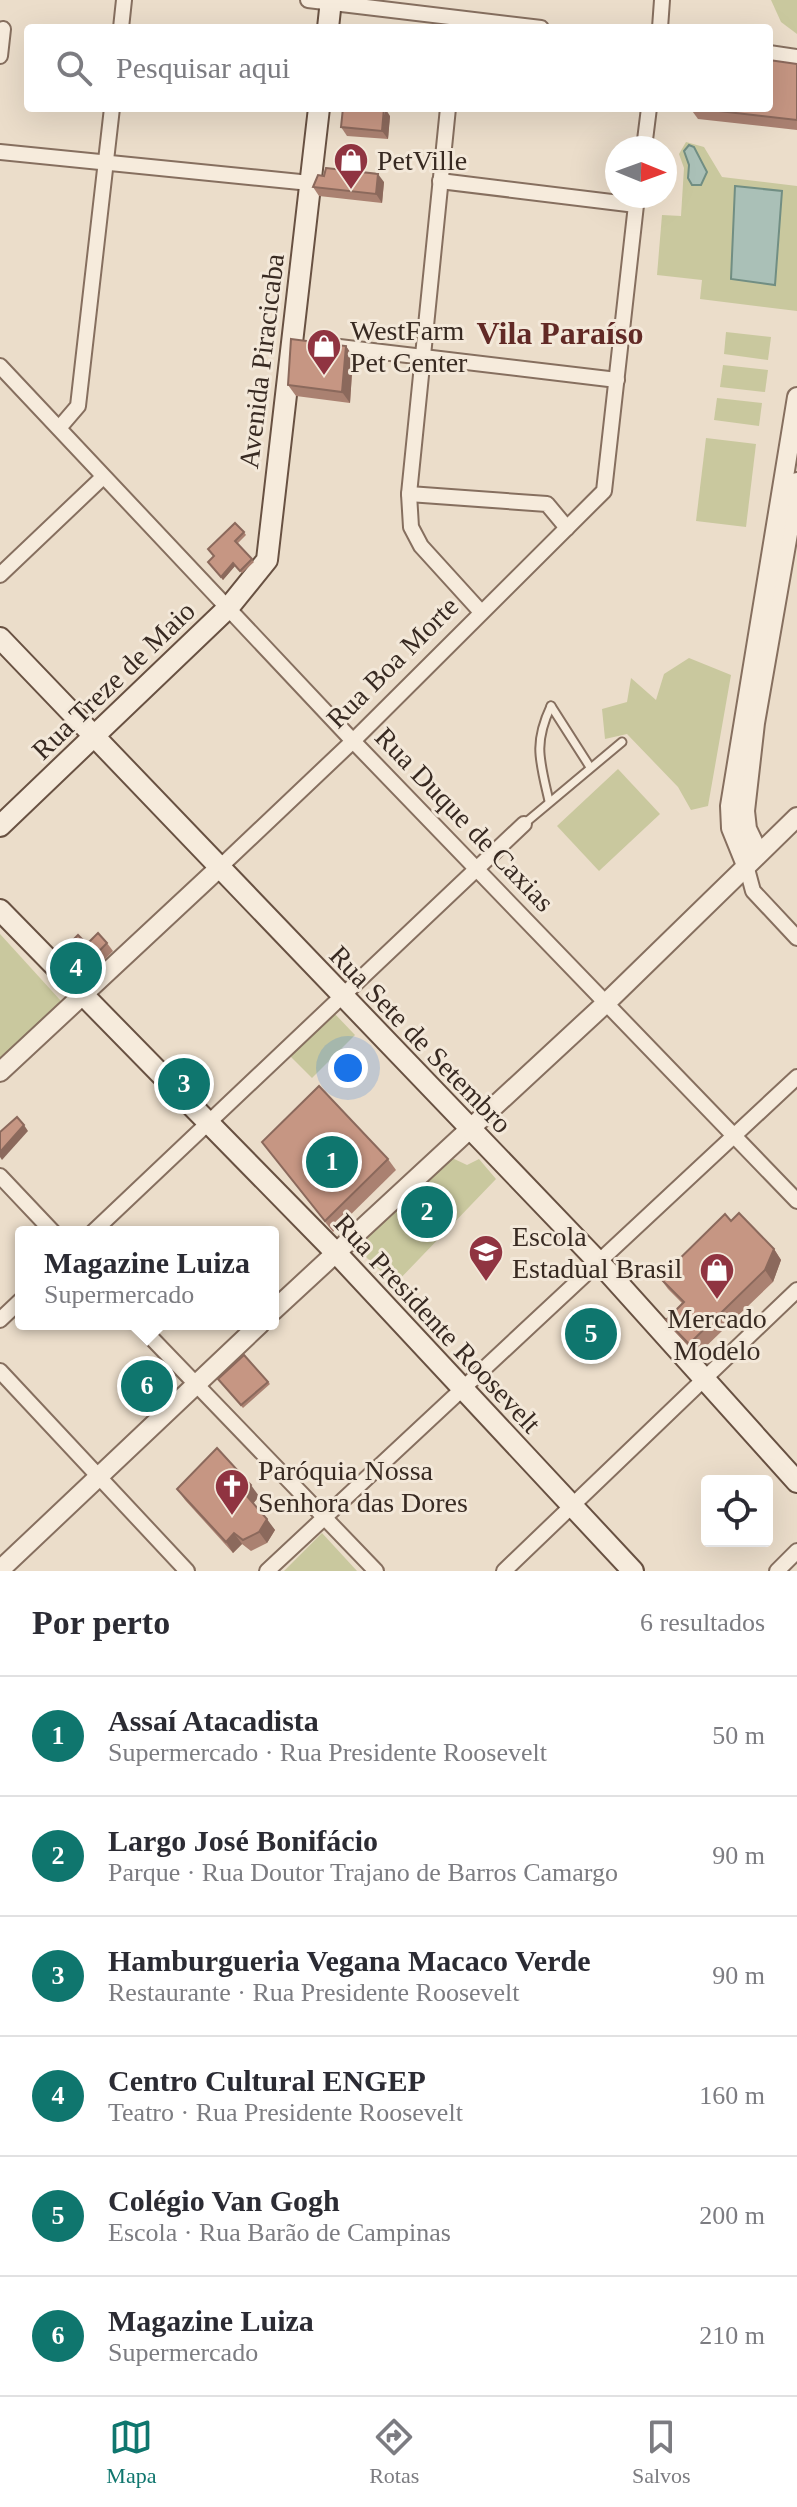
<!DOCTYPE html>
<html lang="pt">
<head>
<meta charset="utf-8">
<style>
  :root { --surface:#fff; --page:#f7f7f7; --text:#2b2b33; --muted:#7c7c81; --line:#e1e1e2; --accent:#0f766e }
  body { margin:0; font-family:Georgia,serif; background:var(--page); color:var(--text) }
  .controls { position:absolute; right:24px; bottom:24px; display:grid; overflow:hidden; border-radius:8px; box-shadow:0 8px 32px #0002 }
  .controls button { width:72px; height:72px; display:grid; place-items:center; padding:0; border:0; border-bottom:2px solid var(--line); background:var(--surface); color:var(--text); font:40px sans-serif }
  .compass { position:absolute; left:605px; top:136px; width:72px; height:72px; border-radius:50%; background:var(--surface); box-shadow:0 8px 32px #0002; rotate:91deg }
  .you { position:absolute; left:348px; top:1068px; width:28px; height:28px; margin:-20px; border:6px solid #fff; border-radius:50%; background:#1a73e8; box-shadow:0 0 0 12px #1a73e833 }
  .badge { display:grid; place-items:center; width:52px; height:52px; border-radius:50%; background:var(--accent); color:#fff; font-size:26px; font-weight:700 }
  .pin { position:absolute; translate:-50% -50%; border:4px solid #fff; box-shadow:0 2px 8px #0006 }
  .popup { position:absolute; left:15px; top:1226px; width:264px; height:104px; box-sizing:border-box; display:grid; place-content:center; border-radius:8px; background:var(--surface); filter:drop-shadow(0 2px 6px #0005); font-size:26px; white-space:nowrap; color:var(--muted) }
  .popup b { font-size:30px; color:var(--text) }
  .popup::after { content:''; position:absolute; left:50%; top:100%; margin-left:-16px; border:16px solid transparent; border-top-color:var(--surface) }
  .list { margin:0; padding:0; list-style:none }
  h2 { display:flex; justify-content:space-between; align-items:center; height:104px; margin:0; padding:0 32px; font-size:34px }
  h2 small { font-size:26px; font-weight:400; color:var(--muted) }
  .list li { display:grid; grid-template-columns:52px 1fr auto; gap:24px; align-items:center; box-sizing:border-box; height:120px; padding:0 32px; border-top:2px solid var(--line) }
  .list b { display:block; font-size:30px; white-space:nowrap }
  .list p { margin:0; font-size:26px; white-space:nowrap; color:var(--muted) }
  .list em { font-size:26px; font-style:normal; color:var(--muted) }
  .icon { flex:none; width:44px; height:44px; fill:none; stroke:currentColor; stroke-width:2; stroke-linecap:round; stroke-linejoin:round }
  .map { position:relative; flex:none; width:797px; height:1571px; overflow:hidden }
  .search { position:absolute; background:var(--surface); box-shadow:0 8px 32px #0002; left:24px; right:24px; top:24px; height:88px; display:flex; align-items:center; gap:20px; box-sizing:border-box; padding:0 28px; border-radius:8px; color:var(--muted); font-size:30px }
  .sheet { height:824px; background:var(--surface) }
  nav { display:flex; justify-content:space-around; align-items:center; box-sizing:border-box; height:112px; border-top:2px solid var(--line); background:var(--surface); font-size:22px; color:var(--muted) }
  nav a { display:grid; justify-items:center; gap:4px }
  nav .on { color:var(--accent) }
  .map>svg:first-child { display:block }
  .green { fill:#c9c89e }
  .water { fill:#aac0b7; stroke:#718e83; stroke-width:2 }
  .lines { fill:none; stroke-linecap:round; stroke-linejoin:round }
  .service-casing { stroke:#866f5f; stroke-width:11 }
  .minor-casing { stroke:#866f5f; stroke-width:18 }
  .tertiary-casing { stroke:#866f5f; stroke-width:22 }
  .secondary-casing { stroke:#685142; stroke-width:24 }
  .service { stroke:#f6ebdc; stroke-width:7 }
  .minor { stroke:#f6ebdc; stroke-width:14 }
  .tertiary { stroke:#f6ebdc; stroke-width:18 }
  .secondary { stroke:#f6ebdc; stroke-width:20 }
  .wall { fill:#aa8171 }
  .shaded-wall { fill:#8b695c }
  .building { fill:#c69683; stroke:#8b695c; stroke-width:2 }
  .labels { text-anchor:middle; stroke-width:6; stroke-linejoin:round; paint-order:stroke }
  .poi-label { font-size:28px; fill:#382a22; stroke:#f3e8d9; text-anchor:start }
  .street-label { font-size:28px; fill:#382a22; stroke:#f3e8d9 }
  .quarter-label { font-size:32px; font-weight:bold; fill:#612925; stroke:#f3e8d9 }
</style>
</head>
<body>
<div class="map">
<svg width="797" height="1571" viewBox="0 0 797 1571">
  <rect width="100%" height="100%" fill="#ebddca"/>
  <g class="green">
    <polygon points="771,0 797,0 797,34 781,22"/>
    <polygon points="686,142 704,147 722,177 797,186 797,311 700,299 702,280 657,275 662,215 681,216 684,168 679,154"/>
    <polygon points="726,332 771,337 768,360 724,354"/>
    <polygon points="723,365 768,370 765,392 720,387"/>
    <polygon points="717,398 762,403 759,426 714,420"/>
    <polygon points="706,438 756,444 746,527 696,521"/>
    <polygon points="689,658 731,675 708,806 691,810 678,787 627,734 605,739 602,709 627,702 631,678 656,700 664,674"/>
    <polygon points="618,769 660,814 599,871 557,826"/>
    <polygon points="0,934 61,1001 0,1060"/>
    <polygon points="334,1013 355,1035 312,1078 290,1056"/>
    <polygon points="450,1157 467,1165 479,1159 496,1179 395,1284 354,1246"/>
    <polygon points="322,1533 357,1571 284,1571"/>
  </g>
  <g class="water">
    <polygon points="689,145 694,147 707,172 701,185 692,185 688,178 689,165 684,151"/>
    <polygon points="735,186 782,191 775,285 731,279"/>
  </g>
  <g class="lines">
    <g class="service-casing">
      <g id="service">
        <polyline points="551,706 590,767"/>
        <path d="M549,801c-9,-40 -16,-57 2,-95"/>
        <polyline points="524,824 622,742"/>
      </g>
    </g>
    <g class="minor-casing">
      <g id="minor">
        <polyline points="308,0 541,28"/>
        <polyline points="121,28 124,0"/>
        <polyline points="660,28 662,0"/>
        <polyline points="769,53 797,57"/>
        <polyline points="0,56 3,29"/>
        <polyline points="448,108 409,494 411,527 421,546 481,612"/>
        <polyline points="644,148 649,108"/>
        <polyline points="0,152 310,183"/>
        <polyline points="440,181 636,205"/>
        <polyline points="331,346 617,380"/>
        <polyline points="0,366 353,741 797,1201"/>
        <polyline points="60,427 78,406 112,108"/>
        <polyline points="409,494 547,504 567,528"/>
        <polyline points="0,575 103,477"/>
        <polyline points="746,865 753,891 797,938"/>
        <polyline points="219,868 353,741 604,491 637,196"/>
        <polyline points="0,1176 53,1232"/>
        <polyline points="93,1232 524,824"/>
        <polyline points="0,1320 21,1300"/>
        <polyline points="138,1324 376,1571"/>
        <polyline points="0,1371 187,1571"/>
        <polyline points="267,1571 797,1077"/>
        <polyline points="504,1571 797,1290"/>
        <polyline points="777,1571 797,1551"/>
      </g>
    </g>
    <g class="tertiary-casing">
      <g id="tertiary">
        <polyline points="758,852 747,829 745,811 755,723 797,482"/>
        <polyline points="746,865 731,828 730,806 797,397"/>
        <polyline points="0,1072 219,868"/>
        <polyline points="273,1311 606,1003 797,817"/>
        <polyline points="0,1570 260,1324"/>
      </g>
    </g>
    <g class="secondary-casing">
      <g id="secondary">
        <polyline points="328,28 331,0"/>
        <polyline points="0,638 609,1273 797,1482"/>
        <polyline points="0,826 229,607 267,560 319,108"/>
        <polyline points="0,910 342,1259 633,1571"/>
      </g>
    </g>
    <use href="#service" class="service"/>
    <use href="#minor" class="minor"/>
    <use href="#tertiary" class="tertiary"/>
    <use href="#secondary" class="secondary"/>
  </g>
  <g class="wall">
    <polygon points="797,64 797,130 698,119 690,108"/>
    <polygon points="390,116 388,139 347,136 341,127"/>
    <polygon points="324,176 384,182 382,203 319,196 313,187"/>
    <polygon points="346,346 353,357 350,403 296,396 288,385"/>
    <polygon points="244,532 246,535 237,544 254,562 242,573 235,566 223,580 208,562"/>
    <polygon points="107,943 113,951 83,982 64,964 58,955"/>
    <polygon points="262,1142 388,1159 396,1170 333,1232"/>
    <polygon points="731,1221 774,1249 781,1260 773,1282 697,1355 674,1331 666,1320 682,1303 668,1289 660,1278"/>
    <polygon points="244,1355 270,1384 243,1408 218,1379"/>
    <polygon points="177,1489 259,1496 253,1504 275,1530 267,1543 251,1551 242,1544 233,1553 185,1500"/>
  </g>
  <g class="shaded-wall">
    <polygon points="385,108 390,116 388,139 382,131"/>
    <polygon points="378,174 384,182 382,203 376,194"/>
    <polygon points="346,346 353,357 350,403 342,392"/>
    <polygon points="233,563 235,566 223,580 221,577"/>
    <polygon points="24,1125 28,1131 2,1160 0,1157 0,1152"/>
    <polygon points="774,1249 781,1260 773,1282 765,1270"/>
    <polygon points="251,1485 259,1496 252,1505 245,1494"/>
    <polygon points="267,1519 275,1530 267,1543 259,1532"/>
    <polygon points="234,1533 242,1544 233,1553 226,1542"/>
  </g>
  <g class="building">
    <polygon points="769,60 797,64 797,120 693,108 769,108"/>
    <polygon points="343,108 384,108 382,131 341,127"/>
    <polygon points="326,168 378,174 376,194 313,187 318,175 324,176"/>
    <polygon points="291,339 346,346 342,392 288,385"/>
    <polygon points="235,523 244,532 235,541 252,559 240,571 233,563 221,577 208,562 214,556 208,549"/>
    <polygon points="98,933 107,943 77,974 58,955 78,935 87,944"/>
    <polygon points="319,1086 388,1159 325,1221 262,1142"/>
    <polygon points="17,1117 24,1125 0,1152 0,1132"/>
    <polygon points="739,1213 774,1249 765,1270 689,1344 666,1320 684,1302 660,1278 725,1214 731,1221"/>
    <polygon points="244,1355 268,1382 241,1405 218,1379"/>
    <polygon points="217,1448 251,1485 245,1494 267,1519 259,1532 243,1540 234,1533 226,1542 177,1489"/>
  </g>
  <defs>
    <g id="shop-pin" transform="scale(1.8)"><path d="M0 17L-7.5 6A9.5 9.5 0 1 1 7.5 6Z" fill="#903441" stroke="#f3e8d9"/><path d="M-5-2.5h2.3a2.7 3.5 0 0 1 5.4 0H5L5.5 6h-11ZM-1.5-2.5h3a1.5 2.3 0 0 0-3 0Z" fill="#fff"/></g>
    <g id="school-pin" transform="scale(1.8)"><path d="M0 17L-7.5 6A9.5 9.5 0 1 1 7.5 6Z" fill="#903441" stroke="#f3e8d9"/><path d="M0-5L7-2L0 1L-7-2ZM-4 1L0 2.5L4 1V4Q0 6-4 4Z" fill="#fff"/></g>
    <g id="church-pin" transform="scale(1.8)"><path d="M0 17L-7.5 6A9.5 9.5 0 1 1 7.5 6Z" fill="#903441" stroke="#f3e8d9"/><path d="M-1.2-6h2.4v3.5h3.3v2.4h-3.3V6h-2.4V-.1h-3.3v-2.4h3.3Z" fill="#fff"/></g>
  </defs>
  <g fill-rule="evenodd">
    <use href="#shop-pin" x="351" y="160"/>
    <use href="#shop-pin" x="324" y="346"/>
    <use href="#school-pin" x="486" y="1252"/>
    <use href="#shop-pin" x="717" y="1270"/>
    <use href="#church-pin" x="232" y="1486"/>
  </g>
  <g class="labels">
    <g class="poi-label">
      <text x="377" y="170">PetVille</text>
      <text x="350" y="340">WestFarm<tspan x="350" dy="32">Pet Center</tspan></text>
      <text x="512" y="1246">Escola<tspan x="512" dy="32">Estadual Brasil</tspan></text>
      <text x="717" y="1328" text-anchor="middle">Mercado<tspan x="717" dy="32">Modelo</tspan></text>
      <text x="258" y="1480">Paróquia Nossa<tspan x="258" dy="32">Senhora das Dores</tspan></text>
    </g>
    <g class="street-label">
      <text transform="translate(261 361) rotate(-83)" y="10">Avenida Piracicaba</text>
      <text transform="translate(392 662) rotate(-45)" y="10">Rua Boa Morte</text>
      <text transform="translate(113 680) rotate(-44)" y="10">Rua Treze de Maio</text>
      <text transform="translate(465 819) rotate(46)" y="10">Rua Duque de Caxias</text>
      <text transform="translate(421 1039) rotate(46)" y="10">Rua Sete de Setembro</text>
      <text transform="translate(438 1323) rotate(47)" y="10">Rua Presidente Roosevelt</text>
    </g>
    <g class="quarter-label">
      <text x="560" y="344">Vila Paraíso</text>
    </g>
  </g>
</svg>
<div class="controls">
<button><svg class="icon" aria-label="locate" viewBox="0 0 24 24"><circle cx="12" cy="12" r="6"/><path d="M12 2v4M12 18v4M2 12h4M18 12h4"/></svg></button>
</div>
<svg class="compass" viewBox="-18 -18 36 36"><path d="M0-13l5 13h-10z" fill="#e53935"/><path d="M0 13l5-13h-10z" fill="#7c7c81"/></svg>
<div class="you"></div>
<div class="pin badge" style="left:332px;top:1162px">1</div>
<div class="pin badge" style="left:427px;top:1212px">2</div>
<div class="pin badge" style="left:184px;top:1084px">3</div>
<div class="pin badge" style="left:76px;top:968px">4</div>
<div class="pin badge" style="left:591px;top:1334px">5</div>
<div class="pin badge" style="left:147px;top:1386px">6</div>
<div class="popup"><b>Magazine Luiza</b>Supermercado</div>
<div class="search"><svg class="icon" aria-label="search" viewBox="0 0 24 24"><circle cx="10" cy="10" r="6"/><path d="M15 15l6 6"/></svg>Pesquisar aqui</div>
</div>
<section class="sheet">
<h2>Por perto<small>6 resultados</small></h2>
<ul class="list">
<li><span class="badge">1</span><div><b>Assaí Atacadista</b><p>Supermercado · Rua Presidente Roosevelt</p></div><em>50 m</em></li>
<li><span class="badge">2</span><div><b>Largo José Bonifácio</b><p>Parque · Rua Doutor Trajano de Barros Camargo</p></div><em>90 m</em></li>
<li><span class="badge">3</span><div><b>Hamburgueria Vegana Macaco Verde</b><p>Restaurante · Rua Presidente Roosevelt</p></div><em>90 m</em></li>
<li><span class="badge">4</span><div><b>Centro Cultural ENGEP</b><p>Teatro · Rua Presidente Roosevelt</p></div><em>160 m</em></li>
<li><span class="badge">5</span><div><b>Colégio Van Gogh</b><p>Escola · Rua Barão de Campinas</p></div><em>200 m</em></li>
<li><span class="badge">6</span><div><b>Magazine Luiza</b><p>Supermercado</p></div><em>210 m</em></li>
</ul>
</section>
<nav>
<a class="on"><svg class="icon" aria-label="map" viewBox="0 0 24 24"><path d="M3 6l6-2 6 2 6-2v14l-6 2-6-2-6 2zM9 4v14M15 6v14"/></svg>Mapa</a>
<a><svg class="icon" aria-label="directions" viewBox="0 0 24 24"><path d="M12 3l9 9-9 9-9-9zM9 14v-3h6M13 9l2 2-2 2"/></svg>Rotas</a>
<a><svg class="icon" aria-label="saved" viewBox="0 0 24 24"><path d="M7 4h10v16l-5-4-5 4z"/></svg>Salvos</a>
</nav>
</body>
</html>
